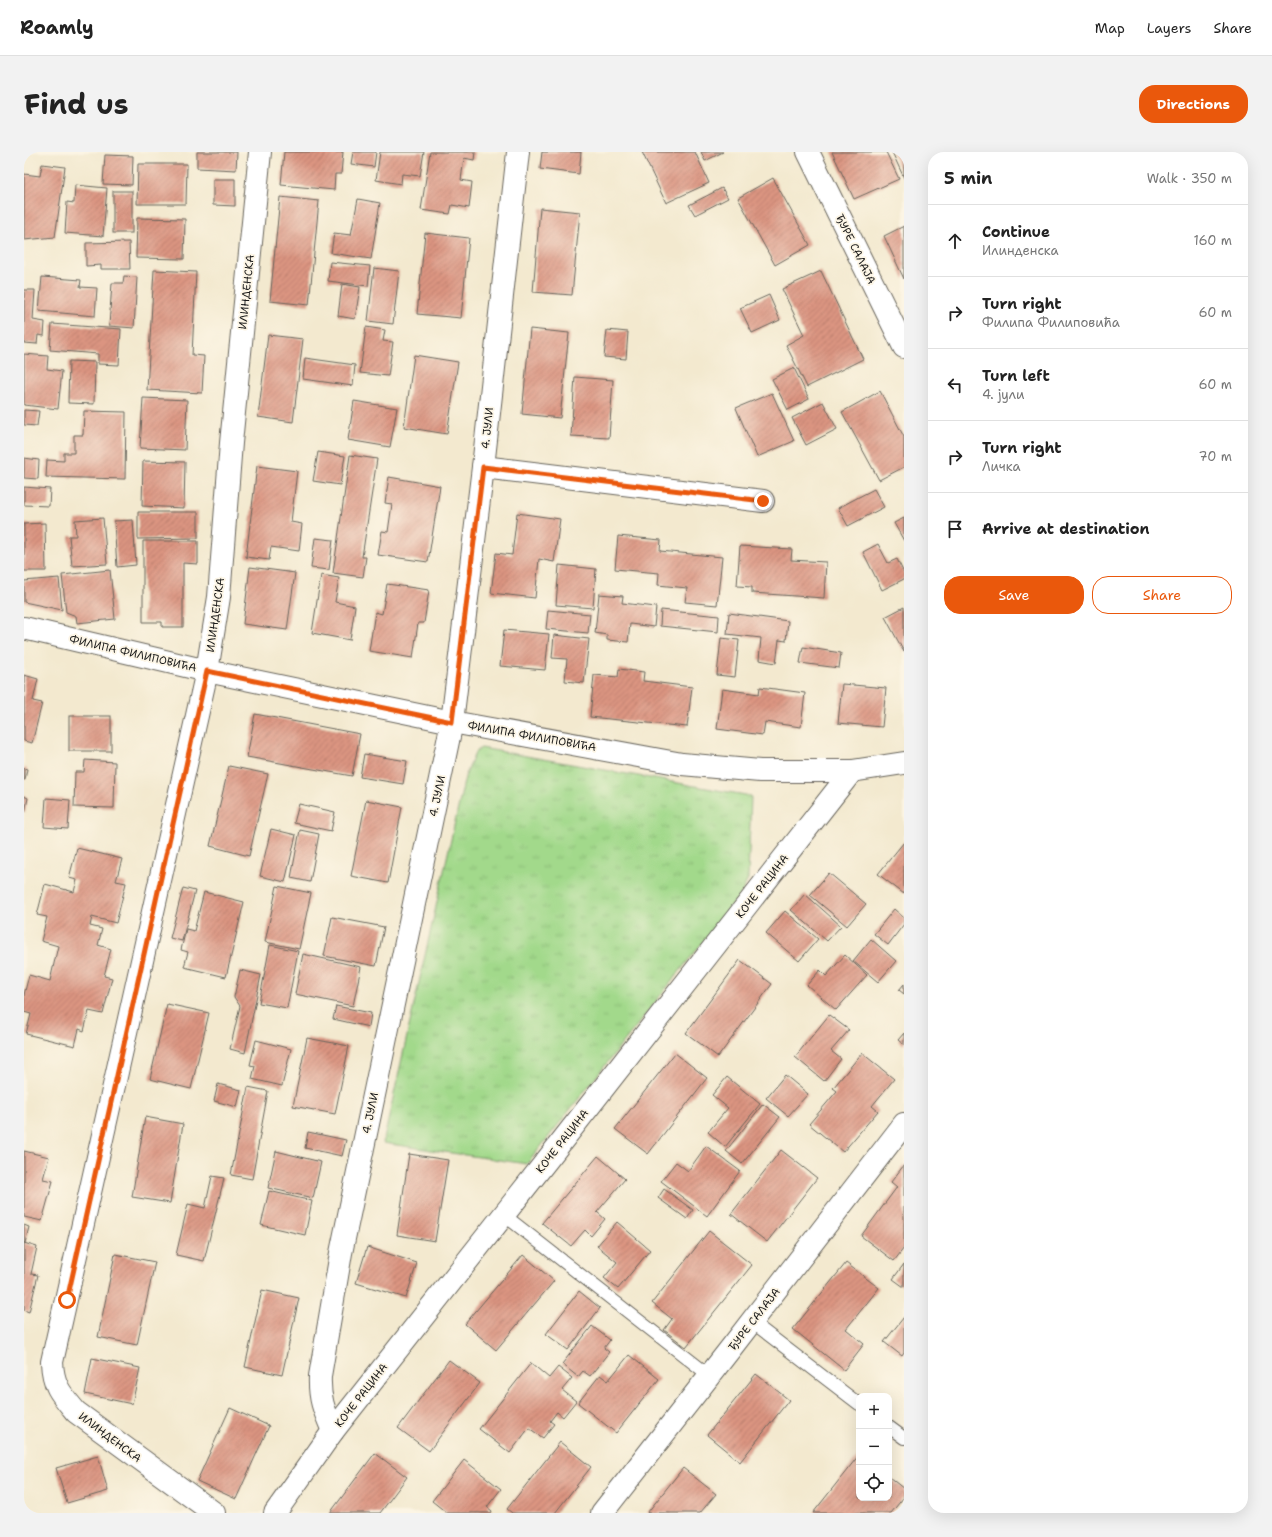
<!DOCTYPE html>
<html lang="en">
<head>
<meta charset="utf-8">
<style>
  :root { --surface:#fff; --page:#f2f2f2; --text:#222; --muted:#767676; --line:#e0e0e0; --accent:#ea580c }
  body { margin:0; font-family:"Shantell Sans",sans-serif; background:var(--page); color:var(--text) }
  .controls { position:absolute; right:12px; bottom:12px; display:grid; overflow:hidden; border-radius:8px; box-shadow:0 4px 16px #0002 }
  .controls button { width:36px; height:36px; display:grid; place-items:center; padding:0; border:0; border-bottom:1px solid var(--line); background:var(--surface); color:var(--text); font:20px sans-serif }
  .stop { position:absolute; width:12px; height:12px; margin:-9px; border:3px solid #ea580c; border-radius:50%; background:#fff }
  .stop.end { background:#ea580c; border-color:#fff; box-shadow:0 1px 4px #0008 }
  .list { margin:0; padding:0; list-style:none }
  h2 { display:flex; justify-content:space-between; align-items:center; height:52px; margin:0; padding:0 16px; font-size:17px }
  h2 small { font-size:13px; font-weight:400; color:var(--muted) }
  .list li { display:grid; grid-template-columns:26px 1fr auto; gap:12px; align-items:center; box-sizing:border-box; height:72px; padding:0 16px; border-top:1px solid var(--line) }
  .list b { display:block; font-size:15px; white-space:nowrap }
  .list p { margin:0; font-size:13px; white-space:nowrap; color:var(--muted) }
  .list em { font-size:13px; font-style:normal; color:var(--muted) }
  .actions { display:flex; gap:8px; padding:12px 16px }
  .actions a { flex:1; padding:9px 0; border:1px solid var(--accent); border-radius:16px; text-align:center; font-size:14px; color:var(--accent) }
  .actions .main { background:var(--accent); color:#fff }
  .icon { flex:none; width:22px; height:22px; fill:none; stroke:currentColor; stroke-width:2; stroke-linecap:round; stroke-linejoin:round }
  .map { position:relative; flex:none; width:880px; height:1361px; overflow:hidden; border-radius:16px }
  header { display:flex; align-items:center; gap:24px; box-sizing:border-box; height:56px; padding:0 20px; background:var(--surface); border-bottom:1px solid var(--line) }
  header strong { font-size:19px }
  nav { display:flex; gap:22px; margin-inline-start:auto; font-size:14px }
  .intro { display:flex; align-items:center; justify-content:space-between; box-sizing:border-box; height:96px; padding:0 24px }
  h1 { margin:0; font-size:28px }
  .button { padding:10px 18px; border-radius:16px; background:var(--accent); color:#fff; font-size:14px; font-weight:700 }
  main { display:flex; gap:24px; padding:0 24px }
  aside { flex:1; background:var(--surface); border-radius:16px; box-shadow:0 4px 16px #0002 }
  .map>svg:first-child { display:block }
  .park { fill:url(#park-tufts); stroke:#5f7a54 }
  .building { fill:url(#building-hatch) }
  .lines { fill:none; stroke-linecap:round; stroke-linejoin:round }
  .lane-casing { stroke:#67645b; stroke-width:14 }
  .street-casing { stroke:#67645b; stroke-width:24 }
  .lane { stroke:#fff; stroke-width:12 }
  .street { stroke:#fff; stroke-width:22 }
  .route { stroke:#ea580c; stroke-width:5 }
  .labels { text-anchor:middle; stroke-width:3.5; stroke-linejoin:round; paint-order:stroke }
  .street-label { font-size:11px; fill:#1c1c1c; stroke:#fcf5e5 }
</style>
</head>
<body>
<header>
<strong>Roamly</strong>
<nav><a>Map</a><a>Layers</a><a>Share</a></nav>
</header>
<div class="intro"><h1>Find us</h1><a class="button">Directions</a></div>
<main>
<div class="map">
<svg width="880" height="1361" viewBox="0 0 880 1361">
  <defs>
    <pattern id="park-tufts" width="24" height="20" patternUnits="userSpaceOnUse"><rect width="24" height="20" fill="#a2d98b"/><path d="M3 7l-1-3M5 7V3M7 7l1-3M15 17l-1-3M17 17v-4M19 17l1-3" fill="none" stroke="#8bba77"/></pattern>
    <pattern id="building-hatch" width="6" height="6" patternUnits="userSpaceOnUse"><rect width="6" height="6" fill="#db9481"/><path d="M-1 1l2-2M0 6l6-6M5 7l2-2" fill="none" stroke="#b17869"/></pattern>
  </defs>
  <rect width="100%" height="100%" fill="#fcf5e5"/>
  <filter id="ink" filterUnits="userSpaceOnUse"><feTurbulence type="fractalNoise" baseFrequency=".025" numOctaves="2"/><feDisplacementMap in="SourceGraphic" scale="8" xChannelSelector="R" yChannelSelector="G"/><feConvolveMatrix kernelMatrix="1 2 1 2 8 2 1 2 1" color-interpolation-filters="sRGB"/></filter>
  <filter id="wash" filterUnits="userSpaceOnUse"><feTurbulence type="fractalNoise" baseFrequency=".012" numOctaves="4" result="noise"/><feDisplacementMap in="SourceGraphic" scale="16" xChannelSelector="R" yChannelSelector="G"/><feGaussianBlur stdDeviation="0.9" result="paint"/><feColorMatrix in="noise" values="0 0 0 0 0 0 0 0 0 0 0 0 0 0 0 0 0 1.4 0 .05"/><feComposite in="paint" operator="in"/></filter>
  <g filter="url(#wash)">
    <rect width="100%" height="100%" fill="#f3e9cf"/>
    <polygon class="park" points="457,596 727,644 724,727 717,742 503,1012 359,991 441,625 451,601"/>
    <g id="blocks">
      <g class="building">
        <polygon points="173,0 213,0 212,18 173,16"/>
        <polygon points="260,0 319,0 317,22 311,22 310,38 257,33"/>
        <polygon points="329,0 352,0 350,15 327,12"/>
        <polygon points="356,0 400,0 396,24 378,22 377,32 352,28"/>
        <polygon points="406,0 451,0 450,8 440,6 437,28 448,30 445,56 428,53 426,62 397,58"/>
        <polygon points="518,0 557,0 555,22 516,17"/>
        <polygon points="618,0 671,0 685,31 642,51"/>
        <polygon points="677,0 699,0 681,9"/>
        <polygon points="808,0 862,0 875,27 830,47"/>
        <polygon points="868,0 880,0 880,26"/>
        <polygon points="81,3 109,4 108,33 79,32"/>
        <polygon points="18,12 41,15 31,85 0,88 0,22 16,24"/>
        <polygon points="114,12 163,12 162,52 113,52"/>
        <polygon points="749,26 786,93 751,113 714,46"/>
        <polygon points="189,27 211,27 211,54 189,53"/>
        <polygon points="51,33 83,36 79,84 41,81 43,50 50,51"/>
        <polygon points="698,36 704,46 671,63 665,53"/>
        <rect x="89" y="39" width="19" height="42"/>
        <polygon points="256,45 295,49 285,153 246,149"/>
        <polygon points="334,47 356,51 347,107 307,101 310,81 327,83"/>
        <polygon points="516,56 556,60 548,143 509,140"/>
        <polygon points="113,66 161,67 160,107 112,106"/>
        <polygon points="880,74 880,127 860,84"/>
        <polygon points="401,81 445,86 437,166 393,162"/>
        <polygon points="105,90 106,117 77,117 77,113 62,114 62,91"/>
        <polygon points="306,110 346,114 344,134 304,129"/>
        <polygon points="350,116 375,119 369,172 344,169"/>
        <polygon points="130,118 172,120 168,203 180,204 178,241 123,238"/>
        <polygon points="797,119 839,207 783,235 762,193 780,183 758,137"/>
        <polygon points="100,124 113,125 110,176 85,174 88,131 99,131"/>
        <polygon points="18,125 57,128 56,135 73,136 71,164 15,159"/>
        <polygon points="318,132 336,135 331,167 314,164"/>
        <polygon points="0,138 11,138 9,168 21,170 20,184 14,183 13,192 0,191"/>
        <polygon points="745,143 756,168 728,181 716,156"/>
        <polygon points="28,172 97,177 95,213 74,212 74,202 26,198"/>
        <polygon points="342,175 361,178 359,189 369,190 364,224 336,221"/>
        <polygon points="506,177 545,181 536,266 498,262"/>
        <polygon points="583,178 604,180 602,207 580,205"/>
        <polygon points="244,183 279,187 269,270 234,265"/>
        <polygon points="0,202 24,204 23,217 38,219 34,257 0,253"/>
        <polygon points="390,203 434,210 423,282 380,275"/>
        <polygon points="281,206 331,213 329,234 279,227"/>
        <polygon points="45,209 71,210 70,252 44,251"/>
        <polygon points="770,216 785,247 764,258 748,227"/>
        <polygon points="551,225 589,228 585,286 547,284"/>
        <polygon points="856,239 880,285 880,315 855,328 818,260"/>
        <polygon points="748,241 770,289 733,305 712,256"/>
        <polygon points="119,246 163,248 161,298 116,296"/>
        <polygon points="330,249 373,256 366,295 324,288"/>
        <polygon points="799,250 813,277 782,293 768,266"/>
        <polygon points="0,258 15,259 13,274 0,273"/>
        <polygon points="60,259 102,260 101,327 22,325 23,308 40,309 40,301 50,301 50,283 59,283"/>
        <polygon points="294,300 321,304 316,333 289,329"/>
        <polygon points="326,303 353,307 338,405 342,405 339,425 309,421"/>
        <polygon points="0,306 15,308 14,327 0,326"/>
        <polygon points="119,309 161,310 160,356 118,354"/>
        <polygon points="233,314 273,319 267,370 278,372 275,399 247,395 245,408 222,405"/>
        <polygon points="365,325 416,334 404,410 354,403 358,379 364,380 368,352 361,351"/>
        <polygon points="0,335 26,337 25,354 0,353"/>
        <polygon points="850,337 860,355 824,374 814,356"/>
        <polygon points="114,360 174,360 174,386 114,387"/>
        <polygon points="493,361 536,367 530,410 515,407 511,446 467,441 472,401 488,403"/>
        <polygon points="79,366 83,412 48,414 45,384 52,384 51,368"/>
        <polygon points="880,366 880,389 870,371"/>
        <polygon points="109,368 112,413 93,415 90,369"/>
        <polygon points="21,371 22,419 0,419 0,372"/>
        <polygon points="594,384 637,388 636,399 698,405 693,453 661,450 663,436 634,433 635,421 591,417"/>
        <polygon points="291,386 309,388 305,418 287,416"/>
        <polygon points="119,389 174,389 174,412 159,411 159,475 138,475 138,470 119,470"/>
        <polygon points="854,392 864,411 873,407 880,421 880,427 858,438 839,400"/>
        <polygon points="716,394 768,397 767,408 802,410 800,446 728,441 728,435 713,434"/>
        <polygon points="535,413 572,417 569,456 532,453"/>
        <polygon points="226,415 271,421 263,478 219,472"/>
        <polygon points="86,418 91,467 53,471 52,464 42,460 38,423"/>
        <polygon points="297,423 315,426 311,450 331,454 326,488 288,481"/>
        <polygon points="35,426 38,458 0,450 0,429"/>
        <polygon points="363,432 405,438 400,471 394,471 389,506 345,499 351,460 358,462"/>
        <polygon points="575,442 599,444 598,451 632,455 630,475 606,472 604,490 583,488 583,483 571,481"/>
        <polygon points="880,455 880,500 861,465"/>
        <polygon points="524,458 566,462 564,481 522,477"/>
        <polygon points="637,458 695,464 694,480 636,474"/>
        <polygon points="705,461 764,469 762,489 755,488 752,511 735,508 737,486 703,482"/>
        <polygon points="480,478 525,482 521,518 476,514"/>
        <polygon points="530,483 565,487 560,531 541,529 543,507 528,506"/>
        <polygon points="697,486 715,488 711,525 693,523"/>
        <polygon points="779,495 817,501 815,516 776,511"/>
        <polygon points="595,517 620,520 619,529 668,535 663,575 566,565 570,523 594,525"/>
        <polygon points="0,523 14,527 9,549 18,551 8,591 0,589"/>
        <polygon points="818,532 862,536 858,575 814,571"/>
        <polygon points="736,535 781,541 777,575 741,570 739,583 693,577 698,537 735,542"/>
        <polygon points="231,562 336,582 328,624 223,605"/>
        <rect x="45" y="564" width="42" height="35"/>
        <polygon points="340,602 383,609 379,632 336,625"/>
        <polygon points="61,608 91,610 90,656 50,655 51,620 60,620"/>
        <polygon points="205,614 244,622 225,704 186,694"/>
        <polygon points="0,616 3,617 1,628 0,628"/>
        <polygon points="0,644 4,646 1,660 0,660"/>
        <polygon points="22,646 46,648 44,677 20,675"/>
        <polygon points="342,648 378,655 364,731 327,724"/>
        <polygon points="275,652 311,660 307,679 270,671"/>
        <polygon points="247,677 272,683 261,730 236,724"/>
        <polygon points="276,678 295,682 286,730 267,726"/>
        <polygon points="880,690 880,742 854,722"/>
        <polygon points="53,696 98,707 92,729 102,731 92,771 68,765 66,774 78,777 74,793 87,797 80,824 88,826 79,862 65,859 60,879 55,877 51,894 2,882 7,862 0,860 0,843 5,823 26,829 34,794 17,789 23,765 13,763 21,732 50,740 53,728 45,726"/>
        <polygon points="805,721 842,752 823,774 786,743"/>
        <polygon points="253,734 287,741 275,797 241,790"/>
        <polygon points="159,736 171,739 158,789 146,786"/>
        <polygon points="180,740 220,750 202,825 160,815 164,800 157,798 162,777 170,779"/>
        <polygon points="781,742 817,774 803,789 767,758"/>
        <polygon points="870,757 880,766 880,772 864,793 850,782"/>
        <polygon points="761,759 794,787 775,809 742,781"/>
        <polygon points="308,765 360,775 352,814 300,804"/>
        <polygon points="847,787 872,809 854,830 829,809"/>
        <polygon points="246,793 274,799 263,856 235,851"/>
        <polygon points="279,802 337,815 329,854 271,842"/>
        <polygon points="821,803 843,823 812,858 783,833 796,818 802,824"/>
        <polygon points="716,808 748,832 694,905 662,881"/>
        <polygon points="216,818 237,823 221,901 206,897 216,854 210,845"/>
        <polygon points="880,832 880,842 875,838"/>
        <polygon points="143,852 185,861 167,937 126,927"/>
        <polygon points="312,854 347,861 345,875 309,867"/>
        <polygon points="805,863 825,878 807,899 817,907 800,929 771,905"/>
        <polygon points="880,881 880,893 874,888"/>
        <polygon points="283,886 325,894 311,962 269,954"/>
        <polygon points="232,888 267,897 258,934 228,927 231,914 226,913"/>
        <polygon points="651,901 683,926 624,1002 591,977"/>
        <polygon points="838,901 870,927 848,954 854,959 819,1000 785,972 813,939 809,936"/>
        <polygon points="761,923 784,942 764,964 742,946"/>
        <polygon points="703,925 736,952 701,995 684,980 704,956 688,943"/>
        <polygon points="194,932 217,938 213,955 190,949"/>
        <polygon points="224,935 244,939 228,1027 207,1023"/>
        <polygon points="739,952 756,965 718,1012 702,999"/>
        <polygon points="121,965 159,972 146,1051 108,1045"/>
        <polygon points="284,980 322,988 318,1004 281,996"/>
        <polygon points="682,994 716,1019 683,1064 637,1029 652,1010 664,1019"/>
        <polygon points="757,998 793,1026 743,1090 707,1062"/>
        <polygon points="0,999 25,1005 19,1027 29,1029 18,1069 0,1065"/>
        <polygon points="252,999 297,1010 289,1046 244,1036"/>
        <polygon points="385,1002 424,1008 411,1089 373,1083"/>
        <polygon points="574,1004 601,1027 573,1060 581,1067 567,1084 561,1078 547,1094 518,1071"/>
        <polygon points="880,1013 880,1096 870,1109 837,1084 873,1035 867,1030"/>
        <polygon points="188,1024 200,1026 180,1109 152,1103 164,1052 181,1056"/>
        <polygon points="640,1037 669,1058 663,1067 634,1046"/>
        <polygon points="245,1039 288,1049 281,1083 237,1073"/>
        <polygon points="593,1070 626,1098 594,1137 580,1126 593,1110 573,1094"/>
        <polygon points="0,1073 5,1075 1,1091 0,1091"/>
        <polygon points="685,1079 728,1113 662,1195 640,1178 648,1167 628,1151"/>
        <polygon points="0,1091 13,1095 7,1122 14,1123 5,1160 0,1158"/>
        <polygon points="343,1095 393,1111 382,1146 332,1131"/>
        <polygon points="91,1102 131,1110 113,1193 74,1185"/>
        <polygon points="499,1103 530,1129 472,1198 441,1172"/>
        <polygon points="822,1111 855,1136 822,1177 840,1192 820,1218 769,1177"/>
        <polygon points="880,1112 880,1135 869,1127"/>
        <polygon points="238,1138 275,1146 258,1223 221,1215"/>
        <polygon points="555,1139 576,1156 544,1198 522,1182"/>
        <polygon points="880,1165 880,1201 878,1204 860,1190"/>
        <polygon points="568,1174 586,1188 580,1196 585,1200 566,1224 559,1219 554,1225 538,1212"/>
        <polygon points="605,1203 635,1227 592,1281 554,1251 576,1223 584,1229"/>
        <polygon points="68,1206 116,1216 108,1252 61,1242"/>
        <polygon points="425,1208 456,1231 405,1299 374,1276"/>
        <polygon points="507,1211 525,1226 534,1215 548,1226 538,1238 552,1249 539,1265 533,1260 526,1269 530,1272 519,1286 505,1276 486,1301 455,1277"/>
        <polygon points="732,1222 765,1248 716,1310 683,1283"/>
        <polygon points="206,1256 245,1274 212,1347 173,1329"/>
        <polygon points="536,1290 567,1315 531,1361 488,1361 483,1357"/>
        <polygon points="351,1301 383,1325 356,1361 306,1361"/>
        <polygon points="835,1303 835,1346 865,1346 865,1325 880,1337 880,1345 867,1361 789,1361"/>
        <polygon points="74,1304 84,1339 43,1351 32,1316"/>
        <polygon points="440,1308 477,1337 463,1355 468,1359 467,1361 423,1361 408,1349"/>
        <polygon points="659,1316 692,1342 676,1361 623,1361"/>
      </g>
    </g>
  </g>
  <g filter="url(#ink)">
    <use href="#blocks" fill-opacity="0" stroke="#67645b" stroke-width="1"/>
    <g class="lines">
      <g class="lane-casing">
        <g id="lane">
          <polyline points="480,1063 686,1224"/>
          <polyline points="728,1170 835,1252"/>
          <polyline points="865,1275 880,1286"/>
        </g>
      </g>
      <g class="street-casing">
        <g id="street">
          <polyline points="784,0 880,195"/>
          <polyline points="459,315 739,349"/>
          <polyline points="0,476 183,519 428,570 658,612 736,619 828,619 880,611"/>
          <path d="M309,1279c-9,-21 -14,-32 -13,-55l21,-123 111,-531 31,-255 35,-315"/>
          <path d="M190,1361l-138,-101c-15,-18 -23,-26 -24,-50l155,-691 12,-74 12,-154 29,-291"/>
          <polyline points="251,1361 309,1279 527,1003 828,619"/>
          <polyline points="578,1361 707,1196 880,972"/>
        </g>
      </g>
      <use href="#lane" class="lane"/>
      <use href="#street" class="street"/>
    </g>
  </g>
  <g class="lines" filter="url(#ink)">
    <polyline class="route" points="43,1148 183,519 428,570 459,315 739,349"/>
  </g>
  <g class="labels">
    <g class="street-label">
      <text transform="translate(832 97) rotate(64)" y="4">ЂУРЕ САЛАЈА</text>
      <text transform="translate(222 140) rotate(-84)" y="4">ИЛИНДЕНСКА</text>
      <text transform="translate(463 276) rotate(-84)" y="4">4. ЈУЛИ</text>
      <text transform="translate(191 463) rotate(-82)" y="4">ИЛИНДЕНСКА</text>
      <text transform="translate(109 501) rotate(13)" y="4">ФИЛИПА ФИЛИПОВИЋА</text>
      <text transform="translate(508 584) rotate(10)" y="4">ФИЛИПА ФИЛИПОВИЋА</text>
      <text transform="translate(413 644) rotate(-78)" y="4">4. ЈУЛИ</text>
      <text transform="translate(738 734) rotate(-52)" y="4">КОЧЕ РАЦИНА</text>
      <text transform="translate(346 961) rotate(-78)" y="4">4. ЈУЛИ</text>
      <text transform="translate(538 989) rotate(-52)" y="4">КОЧЕ РАЦИНА</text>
      <text transform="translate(730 1167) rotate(-52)" y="4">ЂУРЕ САЛАЈА</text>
      <text transform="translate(337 1243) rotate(-52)" y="4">КОЧЕ РАЦИНА</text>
      <text transform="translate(86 1285) rotate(37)" y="4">ИЛИНДЕНСКА</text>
    </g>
  </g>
</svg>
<div class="controls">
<button>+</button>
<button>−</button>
<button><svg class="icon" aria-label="locate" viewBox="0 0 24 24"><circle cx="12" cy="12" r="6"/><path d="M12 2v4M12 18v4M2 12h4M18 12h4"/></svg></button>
</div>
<div class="stop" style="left:43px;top:1148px"></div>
<div class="stop end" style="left:739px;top:349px"></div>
</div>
<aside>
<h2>5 min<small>Walk · 350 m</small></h2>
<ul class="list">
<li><svg class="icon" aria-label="ahead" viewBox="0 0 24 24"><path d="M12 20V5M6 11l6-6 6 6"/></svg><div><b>Continue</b><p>Илинденска</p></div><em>160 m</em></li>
<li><svg class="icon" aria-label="right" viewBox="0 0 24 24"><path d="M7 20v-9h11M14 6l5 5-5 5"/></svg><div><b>Turn right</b><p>Филипа Филиповића</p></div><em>60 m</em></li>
<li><svg class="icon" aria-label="left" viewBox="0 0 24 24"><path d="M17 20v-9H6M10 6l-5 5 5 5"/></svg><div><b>Turn left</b><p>4. јули</p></div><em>60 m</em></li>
<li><svg class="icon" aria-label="right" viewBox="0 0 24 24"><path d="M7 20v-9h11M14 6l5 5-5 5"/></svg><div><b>Turn right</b><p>Личка</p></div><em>70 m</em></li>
<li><svg class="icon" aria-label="arrive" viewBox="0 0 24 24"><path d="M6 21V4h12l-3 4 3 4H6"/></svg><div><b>Arrive at destination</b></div></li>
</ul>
<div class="actions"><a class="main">Save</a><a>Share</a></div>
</aside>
</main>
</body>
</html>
